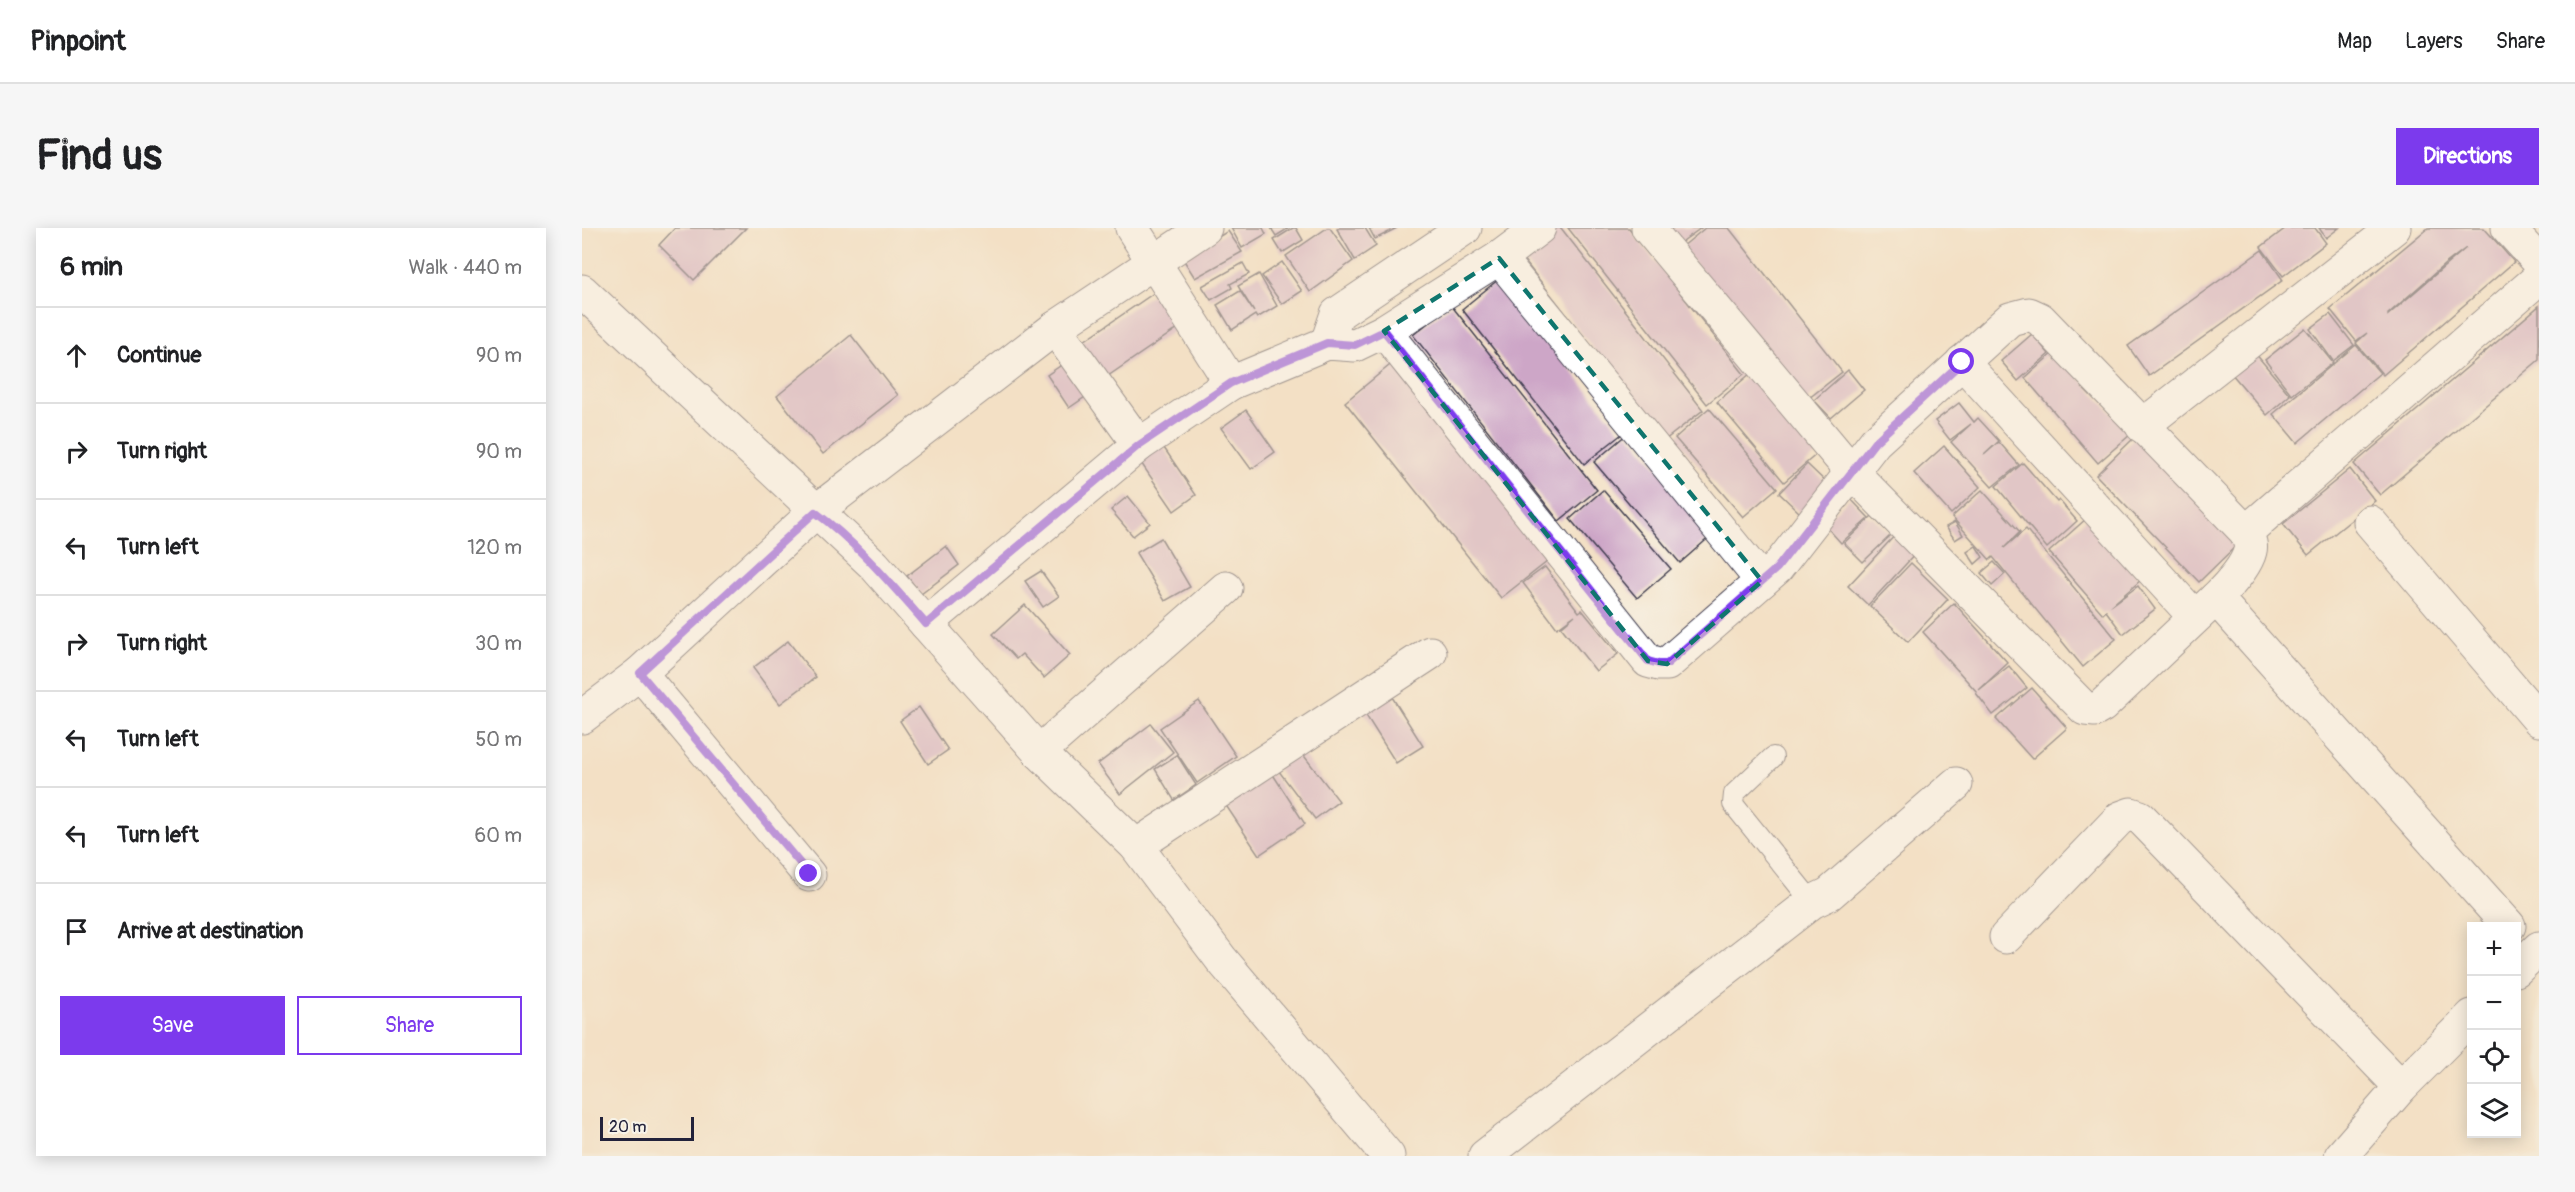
<!DOCTYPE html>
<html lang="en">
<head>
<meta charset="utf-8">
<style>
  :root { --surface:#fff; --page:#f6f6f6; --text:#202124; --muted:#757577; --line:#e0e0e0; --accent:#7c3aed }
  body { margin:0; font-family:Pangolin,sans-serif; background:var(--page); color:var(--text) }
  .controls { position:absolute; right:18px; bottom:18px; display:grid; overflow:hidden; border-radius:0px; box-shadow:0 3px 15px #0003 }
  .controls button { width:54px; height:54px; display:grid; place-items:center; padding:0; border:0; border-bottom:2px solid var(--line); background:var(--surface); color:var(--text); font:30px sans-serif }
  .scale { position:absolute; left:18px; bottom:15px; width:94px; box-sizing:border-box; padding-left:6px; border:3px solid #22223b; border-top:0; font-size:16px; line-height:21px; white-space:nowrap; color:#22223b; -webkit-text-stroke:4px #f7f3e8; paint-order:stroke }
  .stop { position:absolute; width:18px; height:18px; margin:-14px; border:4px solid #7c3aed; border-radius:50%; background:#fff }
  .stop.end { background:#7c3aed; border-color:#fff; box-shadow:0 2px 6px #0008 }
  .list { margin:0; padding:0; list-style:none }
  h2 { display:flex; justify-content:space-between; align-items:center; height:78px; margin:0; padding:0 24px; font-size:26px }
  h2 small { font-size:20px; font-weight:400; color:var(--muted) }
  .list li { display:grid; grid-template-columns:39px 1fr auto; gap:18px; align-items:center; box-sizing:border-box; height:96px; padding:0 24px; border-top:2px solid var(--line) }
  .list b { display:block; font-size:22px; white-space:nowrap }
  .list em { font-size:20px; font-style:normal; color:var(--muted) }
  .actions { display:flex; gap:12px; padding:18px 24px }
  .actions a { flex:1; padding:14px 0; border:2px solid var(--accent); border-radius:0px; text-align:center; font-size:21px; color:var(--accent) }
  .actions .main { background:var(--accent); color:#fff }
  .icon { flex:none; width:33px; height:33px; fill:none; stroke:currentColor; stroke-width:2; stroke-linecap:round; stroke-linejoin:round }
  .map { position:relative; flex:none; width:1957px; height:928px; overflow:hidden; border-radius:0px }
  header { display:flex; align-items:center; gap:36px; box-sizing:border-box; height:84px; padding:0 30px; background:var(--surface); border-bottom:2px solid var(--line) }
  header strong { font-size:28px }
  nav { display:flex; gap:33px; margin-inline-start:auto; font-size:21px }
  .intro { display:flex; align-items:center; justify-content:space-between; box-sizing:border-box; height:144px; padding:0 36px }
  h1 { margin:0; font-size:42px }
  .button { padding:15px 27px; border-radius:0px; background:var(--accent); color:#fff; font-size:21px; font-weight:700 }
  main { display:flex; gap:36px; padding:0 36px }
  aside { flex:1; background:var(--surface); border-radius:0px; box-shadow:0 3px 15px #0003 }
  .map>svg:first-child { display:block }
  .building { fill:#cda6c7; fill-rule:evenodd }
  .lines { fill:none; stroke-linecap:round; stroke-linejoin:round }
  .service-casing { stroke:#413e50; stroke-width:22 }
  .minor-casing { stroke:#413e50; stroke-width:35 }
  .service { stroke:#fff; stroke-width:20 }
  .minor { stroke:#fff; stroke-width:33 }
  .route { stroke:#7c3aed; stroke-width:8 }
  .marked { fill:none; stroke:#0f766e; stroke-width:4.5; stroke-dasharray:12 8; stroke-linejoin:round }
</style>
</head>
<body>
<header>
<strong>Pinpoint</strong>
<nav><a>Map</a><a>Layers</a><a>Share</a></nav>
</header>
<div class="intro"><h1>Find us</h1><a class="button">Directions</a></div>
<main>
<aside>
<h2>6 min<small>Walk · 440 m</small></h2>
<ul class="list">
<li><svg class="icon" aria-label="ahead" viewBox="0 0 24 24"><path d="M12 20V5M6 11l6-6 6 6"/></svg><div><b>Continue</b></div><em>90 m</em></li>
<li><svg class="icon" aria-label="right" viewBox="0 0 24 24"><path d="M7 20v-9h11M14 6l5 5-5 5"/></svg><div><b>Turn right</b></div><em>90 m</em></li>
<li><svg class="icon" aria-label="left" viewBox="0 0 24 24"><path d="M17 20v-9H6M10 6l-5 5 5 5"/></svg><div><b>Turn left</b></div><em>120 m</em></li>
<li><svg class="icon" aria-label="right" viewBox="0 0 24 24"><path d="M7 20v-9h11M14 6l5 5-5 5"/></svg><div><b>Turn right</b></div><em>30 m</em></li>
<li><svg class="icon" aria-label="left" viewBox="0 0 24 24"><path d="M17 20v-9H6M10 6l-5 5 5 5"/></svg><div><b>Turn left</b></div><em>50 m</em></li>
<li><svg class="icon" aria-label="left" viewBox="0 0 24 24"><path d="M17 20v-9H6M10 6l-5 5 5 5"/></svg><div><b>Turn left</b></div><em>60 m</em></li>
<li><svg class="icon" aria-label="arrive" viewBox="0 0 24 24"><path d="M6 21V4h12l-3 4 3 4H6"/></svg><div><b>Arrive at destination</b></div></li>
</ul>
<div class="actions"><a class="main">Save</a><a>Share</a></div>
</aside>
<div class="map">
<svg width="1957" height="928" viewBox="0 0 1957 928">
  <rect width="100%" height="100%" fill="#f7f3e8"/>
  <filter id="ink" filterUnits="userSpaceOnUse"><feTurbulence type="fractalNoise" baseFrequency=".0167" numOctaves="2"/><feDisplacementMap in="SourceGraphic" scale="12" xChannelSelector="R" yChannelSelector="G"/><feConvolveMatrix kernelMatrix="1 2 1 2 8 2 1 2 1" color-interpolation-filters="sRGB"/></filter>
  <filter id="wash" filterUnits="userSpaceOnUse"><feTurbulence type="fractalNoise" baseFrequency=".008" numOctaves="4" result="noise"/><feDisplacementMap in="SourceGraphic" scale="24" xChannelSelector="R" yChannelSelector="G"/><feGaussianBlur stdDeviation="1.35" result="paint"/><feColorMatrix in="noise" values="0 0 0 0 0 0 0 0 0 0 0 0 0 0 0 0 0 1.4 0 .05"/><feComposite in="paint" operator="in"/></filter>
  <g filter="url(#wash)">
    <rect width="100%" height="100%" fill="#f3e0c5"/>
    <g id="blocks">
      <g class="building">
        <polygon points="93,0 164,0 112,52 77,17"/>
        <polygon points="649,0 681,0 684,6 660,20"/>
        <polygon points="689,0 707,0 694,8"/>
        <polygon points="711,0 714,0 721,12 700,25 692,12"/>
        <polygon points="745,0 748,0 771,33 728,64 704,28"/>
        <polygon points="757,0 783,0 794,18 773,32 755,1"/>
        <polygon points="787,0 815,0 793,11"/>
        <polygon points="970,0 979,0 1121,182 1083,212 937,26"/>
        <polygon points="986,0 1047,0 1162,146 1125,176"/>
        <polygon points="1087,0 1119,0 1098,15"/>
        <polygon points="1123,0 1147,0 1260,144 1222,174 1100,19"/>
        <polygon points="1704,0 1733,0 1744,15 1701,48 1679,19"/>
        <polygon points="1737,0 1757,0 1744,10"/>
        <path d="M1846,0h56l30,34 -131,113 -27,-32 11,-10 -11,8 -26,-32zM1884,20l-78,67v-1l57,-50z"/>
        <polygon points="646,3 660,24 613,50 601,31"/>
        <polygon points="1680,22 1701,52 1567,148 1546,118"/>
        <polygon points="700,34 720,63 700,76 680,48"/>
        <polygon points="661,35 667,46 648,56 650,60 629,72 620,58"/>
        <polygon points="677,46 695,78 675,90 673,87 650,102 635,77 658,63 672,84 656,58"/>
        <polygon points="917,51 1040,206 1002,236 880,81"/>
        <polygon points="572,65 596,100 523,150 499,115"/>
        <polygon points="869,77 1015,262 977,293 831,107"/>
        <polygon points="1957,78 1957,132 1798,267 1772,236"/>
        <polygon points="1748,86 1772,117 1751,133 1728,101"/>
        <polygon points="1723,100 1751,135 1710,167 1683,132"/>
        <polygon points="1450,106 1467,126 1436,153 1419,133"/>
        <polygon points="269,107 316,167 241,226 195,168"/>
        <polygon points="1774,117 1798,145 1715,215 1691,186"/>
        <polygon points="1473,123 1549,206 1516,235 1443,150"/>
        <polygon points="1673,125 1708,167 1685,187 1649,145"/>
        <polygon points="813,133 970,330 919,370 763,174"/>
        <polygon points="481,136 503,169 487,180 465,147"/>
        <polygon points="1266,142 1282,162 1249,190 1232,172"/>
        <polygon points="1169,145 1236,225 1202,254 1135,174"/>
        <polygon points="1377,175 1392,194 1396,190 1417,213 1402,227 1417,214 1437,237 1410,259 1369,214 1389,196 1368,212 1353,193"/>
        <polygon points="1127,180 1195,260 1161,289 1093,210"/>
        <polygon points="664,182 693,224 669,241 639,200"/>
        <polygon points="1046,205 1131,306 1098,335 1012,234"/>
        <polygon points="1555,207 1658,314 1617,354 1514,247"/>
        <polygon points="578,214 614,267 592,283 555,229"/>
        <polygon points="1362,218 1398,259 1369,286 1332,245"/>
        <polygon points="1441,235 1475,274 1477,272 1495,293 1465,320 1414,258"/>
        <polygon points="1225,236 1247,257 1219,286 1197,265"/>
        <polygon points="1768,241 1793,273 1726,327 1701,296"/>
        <polygon points="1021,262 1089,341 1055,370 988,291"/>
        <polygon points="1400,262 1438,304 1422,320 1444,301 1534,411 1501,439 1411,329 1408,332 1370,289"/>
        <polygon points="546,268 568,295 551,308 529,282"/>
        <polygon points="1268,270 1287,290 1259,315 1241,295"/>
        <polygon points="1290,288 1309,307 1281,334 1262,315"/>
        <polygon points="1505,290 1559,352 1529,378 1556,358 1573,381 1541,406 1524,383 1521,386 1467,324"/>
        <polygon points="1373,294 1381,307 1373,312 1364,299"/>
        <polygon points="1316,304 1336,323 1286,377 1266,358"/>
        <polygon points="579,310 608,359 583,373 554,325"/>
        <polygon points="364,318 377,337 339,366 325,348"/>
        <polygon points="1394,318 1401,329 1393,336 1385,324"/>
        <polygon points="1412,334 1423,346 1410,358 1399,345"/>
        <polygon points="1329,335 1366,371 1326,414 1288,378"/>
        <polygon points="963,339 997,384 1000,382 1036,426 1014,443 979,399 993,387 975,400 941,355"/>
        <polygon points="459,343 477,368 461,379 443,353"/>
        <polygon points="1372,375 1426,435 1397,462 1427,438 1445,460 1411,487 1394,465 1395,464 1341,404"/>
        <polygon points="443,377 488,427 462,450 440,426 434,431 411,406"/>
        <polygon points="206,413 234,449 198,476 171,440"/>
        <polygon points="1450,460 1485,500 1450,531 1414,491"/>
        <polygon points="805,461 841,518 814,535 778,478"/>
        <polygon points="617,473 654,528 615,555 578,500"/>
        <polygon points="337,479 366,522 346,536 318,493"/>
        <polygon points="569,496 591,524 538,566 516,536"/>
        <polygon points="716,520 757,573 733,591 693,538"/>
        <polygon points="595,527 614,557 592,572 573,541"/>
        <polygon points="690,545 723,596 677,627 643,576"/>
      </g>
    </g>
  </g>
  <g filter="url(#ink)">
    <use href="#blocks" fill-opacity="0" stroke="#413e50" stroke-width="1.5"/>
    <g class="lines">
      <g class="service-casing">
        <polyline id="service" points="1191,529 1152,566 1151,576 1230,674"/>
      </g>
      <g class="minor-casing">
        <g id="minor">
          <polyline points="1066,0 1269,243 1503,481 1513,482 1520,478 1634,370"/>
          <polyline points="1926,0 1957,34"/>
          <polyline points="917,30 1180,353"/>
          <polyline points="0,63 292,337 457,524 554,618 639,731 806,928"/>
          <polyline points="473,100 557,217"/>
          <path d="M802,103l264,330 11,3h8l110,-96 98,-126 135,-123 19,-5 11,5 206,213c2,6 6,12 4,19 -4,16 -23,36 -34,47l293,328"/>
          <polyline points="745,115 755,86 883,0"/>
          <polyline points="1380,134 1613,389"/>
          <polyline points="649,155 745,115 773,117 802,103 917,30 957,0"/>
          <polyline points="1560,198 1812,0"/>
          <polyline points="1788,294 1957,492"/>
          <polyline points="1664,304 1957,50"/>
          <polyline points="344,396 557,217 649,155 550,0"/>
          <polyline points="58,445 227,647"/>
          <polyline points="0,489 58,445 233,284 473,100 623,0"/>
          <polyline points="457,524 644,360"/>
          <polyline points="554,618 848,425"/>
          <polyline points="1424,709 1538,590 1549,586 1558,589 1819,859"/>
          <polyline points="1934,742 1957,720"/>
          <polyline points="903,928 1230,674 1247,666 1374,556"/>
          <polyline points="1759,928 1819,859 1890,788"/>
        </g>
      </g>
      <use href="#service" class="service"/>
      <use href="#minor" class="minor"/>
    </g>
  </g>
  <g class="lines" filter="url(#ink)">
    <path class="route" d="M227,646l-169,-201 175,-161c42,31 76,72 111,112l213,-179 92,-62 96,-40 28,2 29,-14 264,330 11,3h8l110,-96 98,-126 87,-80"/>
  </g>
  <path d="M0 0H1957V928H0ZM917,30l263,323 -95,83 -19,-3 -264,-330z" fill="#f3e0c5" fill-opacity=".55" fill-rule="evenodd"/>
  <path class="marked" d="M917,30l263,323 -95,83 -19,-3 -264,-330z"/>
</svg>
<div class="controls">
<button>+</button>
<button>−</button>
<button><svg class="icon" aria-label="locate" viewBox="0 0 24 24"><circle cx="12" cy="12" r="6"/><path d="M12 2v4M12 18v4M2 12h4M18 12h4"/></svg></button>
<button><svg class="icon" aria-label="layers" viewBox="0 0 24 24"><path d="M12 4l9 5-9 5-9-5zM3 14l9 5 9-5"/></svg></button>
</div>
<div class="scale">20 m</div>
<div class="stop" style="left:1380px;top:134px"></div>
<div class="stop end" style="left:227px;top:646px"></div>
</div>
</main>
</body>
</html>
